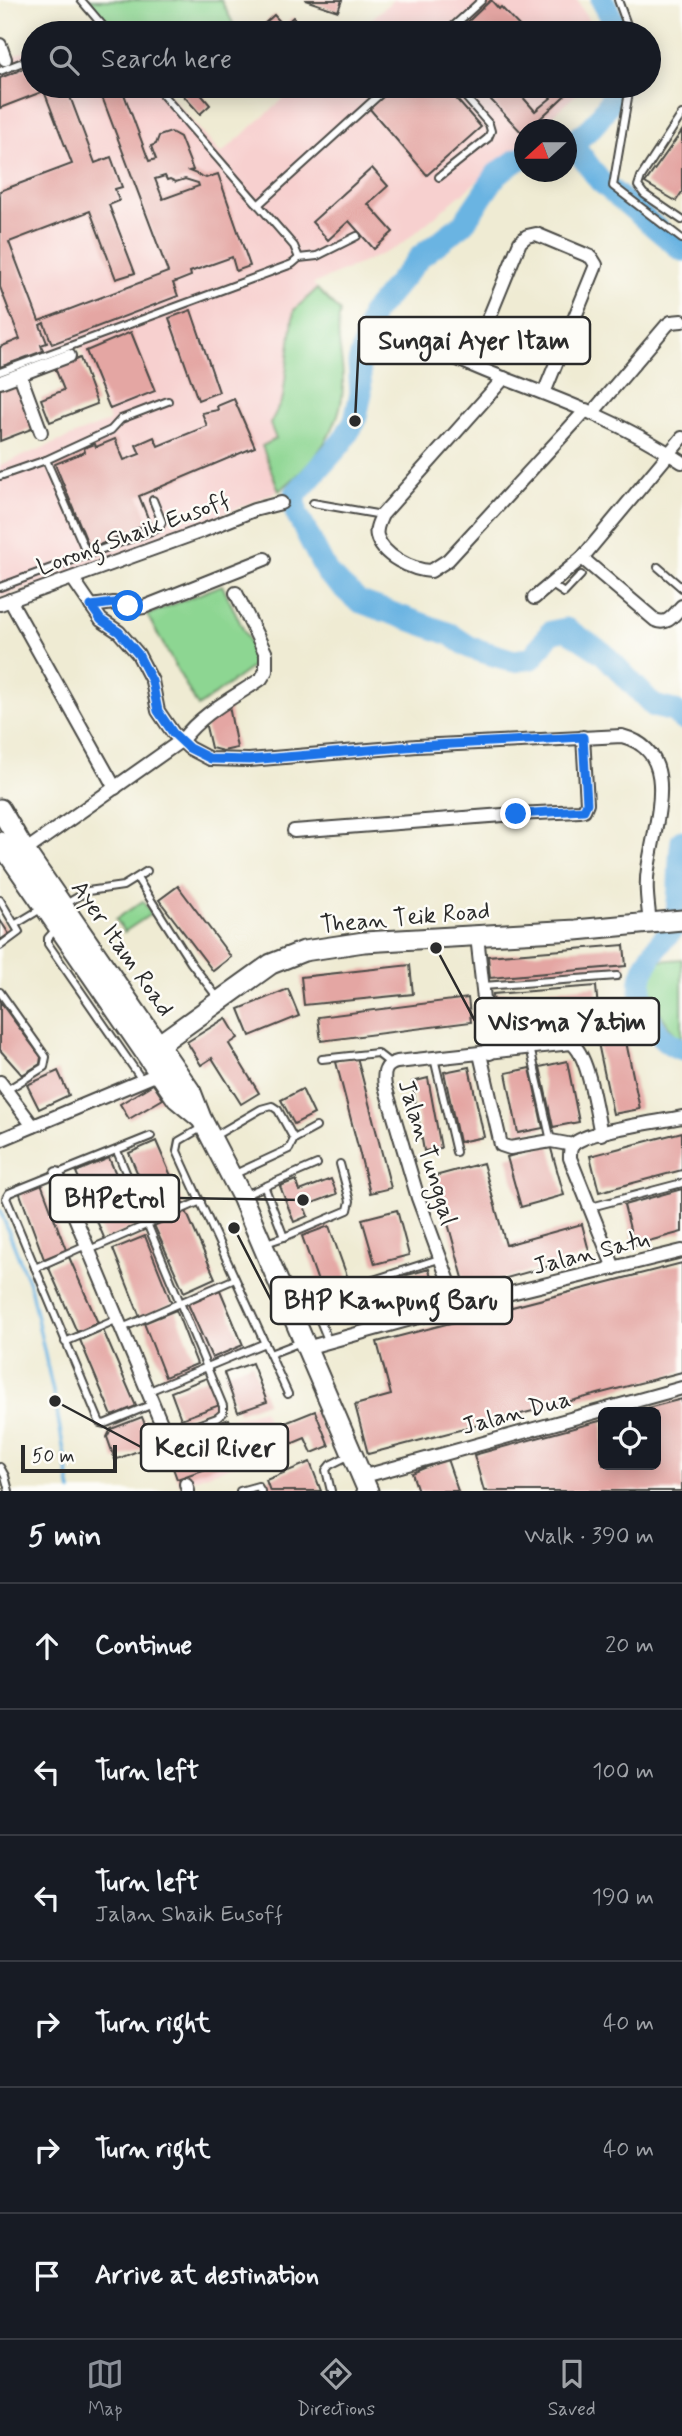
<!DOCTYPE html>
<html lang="en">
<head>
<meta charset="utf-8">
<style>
  :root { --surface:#171b24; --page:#242831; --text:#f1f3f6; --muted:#9ea1a6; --line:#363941; --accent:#8c9099 }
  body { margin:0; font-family:Mynerve,sans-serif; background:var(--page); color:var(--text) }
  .controls { position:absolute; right:21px; bottom:21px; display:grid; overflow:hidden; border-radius:10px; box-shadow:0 4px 18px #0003 }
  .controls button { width:63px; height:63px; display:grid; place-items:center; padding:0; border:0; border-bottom:2px solid var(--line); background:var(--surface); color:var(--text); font:35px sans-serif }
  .compass { position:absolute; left:514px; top:119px; width:63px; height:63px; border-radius:50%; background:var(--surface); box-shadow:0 4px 18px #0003; rotate:249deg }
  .scale { position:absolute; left:21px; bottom:18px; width:96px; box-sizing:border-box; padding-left:7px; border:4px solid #2b2b2b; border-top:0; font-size:19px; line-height:24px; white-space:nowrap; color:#2b2b2b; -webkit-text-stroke:5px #fdfcf7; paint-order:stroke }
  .stop { position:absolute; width:21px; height:21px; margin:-16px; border:5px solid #1a73e8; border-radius:50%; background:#fff }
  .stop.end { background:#1a73e8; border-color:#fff; box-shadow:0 2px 7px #0008 }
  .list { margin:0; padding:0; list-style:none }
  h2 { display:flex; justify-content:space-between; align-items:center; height:91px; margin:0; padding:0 28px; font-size:30px }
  h2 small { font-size:23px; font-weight:400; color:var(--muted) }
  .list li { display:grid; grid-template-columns:46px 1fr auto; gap:21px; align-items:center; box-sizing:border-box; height:126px; padding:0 28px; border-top:2px solid var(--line) }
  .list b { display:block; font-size:26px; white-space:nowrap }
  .list p { margin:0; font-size:23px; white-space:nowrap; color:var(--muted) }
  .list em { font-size:23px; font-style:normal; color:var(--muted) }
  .icon { flex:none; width:38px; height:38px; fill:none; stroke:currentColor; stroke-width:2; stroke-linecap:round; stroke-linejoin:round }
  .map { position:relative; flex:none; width:682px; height:1491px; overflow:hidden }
  .search { position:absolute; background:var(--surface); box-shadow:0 4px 18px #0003; left:21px; right:21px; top:21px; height:77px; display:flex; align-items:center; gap:18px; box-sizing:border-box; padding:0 24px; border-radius:38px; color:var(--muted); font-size:26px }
  .sheet { height:847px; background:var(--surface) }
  nav { display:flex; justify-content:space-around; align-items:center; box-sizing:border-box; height:98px; border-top:2px solid var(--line); background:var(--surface); font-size:19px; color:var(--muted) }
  nav a { display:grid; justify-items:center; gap:4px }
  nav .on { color:var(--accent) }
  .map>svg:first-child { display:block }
  .built { fill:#f7d0cf }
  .green { fill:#8dd692; stroke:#5c805e; stroke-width:2 }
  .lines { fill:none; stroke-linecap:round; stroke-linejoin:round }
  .stream { stroke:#6ab4e2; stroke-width:3.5 }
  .river { stroke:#6ab4e2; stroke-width:23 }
  .building { fill:#e4a6a3; fill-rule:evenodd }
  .service-casing { stroke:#484844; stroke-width:10 }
  .minor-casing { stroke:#484844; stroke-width:16 }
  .primary-casing { stroke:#484844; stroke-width:23 }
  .service { stroke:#fff; stroke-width:6 }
  .minor { stroke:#fff; stroke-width:12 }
  .primary { stroke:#fff; stroke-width:19 }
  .route { stroke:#1a73e8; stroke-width:9 }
  .labels { text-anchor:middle; stroke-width:5; stroke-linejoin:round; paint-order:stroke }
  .street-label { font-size:24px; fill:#2b2b2b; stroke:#fdfcf7 }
  .leader { fill:none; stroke:#2b2b2b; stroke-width:2.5 }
  .callout-dot { fill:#2b2b2b; stroke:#fdfcf7; stroke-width:2.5 }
  .callout { fill:#fdfcf7; stroke:#2b2b2b; stroke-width:2.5 }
  .callout-label { font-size:26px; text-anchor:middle; font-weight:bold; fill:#2b2b2b }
</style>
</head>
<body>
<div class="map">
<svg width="682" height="1491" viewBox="0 0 682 1491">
  <rect width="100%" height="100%" fill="#fdfcf7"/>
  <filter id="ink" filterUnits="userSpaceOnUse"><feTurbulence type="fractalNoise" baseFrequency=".0143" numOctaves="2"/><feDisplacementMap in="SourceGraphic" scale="14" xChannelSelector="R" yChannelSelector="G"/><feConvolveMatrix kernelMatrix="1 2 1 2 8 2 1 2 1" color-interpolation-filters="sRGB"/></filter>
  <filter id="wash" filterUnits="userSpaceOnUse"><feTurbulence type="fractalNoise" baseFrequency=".00686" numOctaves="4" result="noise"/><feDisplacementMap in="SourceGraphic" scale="28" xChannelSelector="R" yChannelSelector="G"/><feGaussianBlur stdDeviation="1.57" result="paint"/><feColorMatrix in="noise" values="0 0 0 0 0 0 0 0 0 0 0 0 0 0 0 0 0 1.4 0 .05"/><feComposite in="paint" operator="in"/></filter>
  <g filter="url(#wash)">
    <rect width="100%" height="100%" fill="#efebd3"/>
    <g class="built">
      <polygon points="393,0 577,0 596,33 356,33"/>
      <polygon points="33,48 33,86 161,86 221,154 298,86 585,86 538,129 524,130 524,142 398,247 313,284 340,312 337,324 343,378 340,410 325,444 302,473 279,491 171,536 0,598 0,465 110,421 79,346 0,376 0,61"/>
      <polygon points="263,1410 271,1429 266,1432 274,1451 179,1484 164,1443 229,1419"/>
    </g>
    <g class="green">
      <polygon points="87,0 221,0 238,33 115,33"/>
      <path d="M317,289l23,23c-5,22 2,43 3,65 2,48 -28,86 -64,114l-17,-45 14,-7 -6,-15 13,-26 11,-88z"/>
      <polygon points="222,585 259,662 198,707 147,615"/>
      <polygon points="143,901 151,914 124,932 116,919"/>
      <path d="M682,959v80l-4,-1c-14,-17 -23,-32 -29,-54l10,-23z"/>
    </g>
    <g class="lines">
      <polyline class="stream" points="0,1210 30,1286 55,1401 71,1491"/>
      <g class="river">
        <polyline points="602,0 614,22 617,33"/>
        <polyline points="571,142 600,181 682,250"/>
        <path d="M566,144c27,-10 40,-34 52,-58"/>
        <polyline points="524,157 517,160 497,174 463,224 421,256 372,314 359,363 361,393 355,421 342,442 295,495 296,512 327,573 358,601 450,634 471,648 514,661 532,658 551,632 566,629 603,653 654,706 674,711 682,719"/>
        <path d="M682,841c-5,29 0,57 -8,85 -3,7 -9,11 -14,17 -22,30 -26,45 -9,78 7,14 17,24 31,28"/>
      </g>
    </g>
    <g id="blocks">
      <g class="building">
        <polygon points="305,0 342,0 338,11"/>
        <polygon points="491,0 499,9 501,7 526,33 456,33"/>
        <polygon points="274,15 284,26 293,17 299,25 290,33 254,33"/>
        <path d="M33,65v21h33l29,77 16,-6 11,30 -7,2 4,12 -10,4 26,68 -19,6 -26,-68 -81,31 30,79 129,-49 -70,-186h23l28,75 7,-2 -5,-13 5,-2 3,-8 12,-4 9,5 13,33 -4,1 17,7 12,-4 32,92 -14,5 -4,-14 -42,15 1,4 -18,7 5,13 -126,48 -8,-21 -4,2 7,18 -6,2 2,6 -43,16v-20l20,-8 -20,-52v-96l72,-27 -28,-73 -44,17v-30zM165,176l2,4 3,-1 6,3 9,-3 13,4 1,3 -36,13 -8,-20z"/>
        <polygon points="175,86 194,86 210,105 200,114"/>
        <polygon points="394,86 445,86 481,127 427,175 369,108"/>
        <polygon points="478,86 513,86 535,111 551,98 540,86 575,86 528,130 524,130 523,134"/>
        <polygon points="682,131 682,192 676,201 645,183"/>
        <polygon points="372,168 388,186 368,204 393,232 374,249 349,221 328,240 312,222"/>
        <polygon points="191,310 219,392 198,400 169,318"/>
        <polygon points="131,332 155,391 110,409 86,351"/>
        <polygon points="80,358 97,404 50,422 41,399 64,390 55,368"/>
        <polygon points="16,382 34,428 0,441 0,388"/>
        <polygon points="234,399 255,447 139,496 150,523 133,530 135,535 124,540 122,535 90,549 55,464 85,452 84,448 95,444 96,447 115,439 124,460 140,454 136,445 154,437 158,446 207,426 202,413 218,410 217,406"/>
        <polygon points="229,706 237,748 223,751 211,748 205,722"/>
        <polygon points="178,886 231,957 213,971 159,900"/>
        <polygon points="0,920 9,934 0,940"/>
        <polygon points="624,945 626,966 490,978 488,956"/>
        <polygon points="410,965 413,994 304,1005 301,977"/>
        <polygon points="596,986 598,1010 495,1018 493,994"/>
        <polygon points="288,989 299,1016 250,1036 239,1009"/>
        <polygon points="468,998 471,1022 321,1041 318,1017"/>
        <polygon points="0,1002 41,1057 40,1064 22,1075 0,1050"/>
        <polygon points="226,1018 238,1038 229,1044 259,1093 241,1104 212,1058 201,1065 187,1042"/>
        <polygon points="625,1037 640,1109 613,1114 598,1043"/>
        <polygon points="357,1057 391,1188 370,1193 336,1062"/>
        <polygon points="567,1061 579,1122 553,1127 540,1067"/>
        <polygon points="469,1067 484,1137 459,1142 444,1072"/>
        <polygon points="530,1068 543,1128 518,1133 506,1073"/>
        <polygon points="58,1071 69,1095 39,1109 27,1085"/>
        <polygon points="428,1078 441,1148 424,1151 412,1082"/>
        <polygon points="153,1084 163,1099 129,1119 120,1104"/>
        <polygon points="302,1089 314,1114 294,1124 281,1100"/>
        <polygon points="682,1132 682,1170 599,1192 590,1156"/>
        <polygon points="156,1141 184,1206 156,1218 129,1153"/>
        <polygon points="550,1145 564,1195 521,1207 507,1157"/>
        <polygon points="109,1158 138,1225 105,1240 76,1172"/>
        <polygon points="483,1163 506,1245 582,1224 590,1255 466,1289 435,1176"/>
        <polygon points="331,1179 337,1194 304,1206 308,1216 294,1222 280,1186 296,1180 300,1191"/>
        <polygon points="41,1183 66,1250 44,1259 19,1191"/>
        <polygon points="682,1189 682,1232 634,1245 624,1205"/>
        <polygon points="397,1210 409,1255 375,1264 362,1219"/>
        <polygon points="186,1211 215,1278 184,1292 154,1225"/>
        <polygon points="329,1226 360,1312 347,1317 328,1310 302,1236"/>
        <polygon points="145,1236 172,1304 140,1317 113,1249"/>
        <polygon points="69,1257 98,1323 77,1332 48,1266"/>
        <polygon points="682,1263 682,1372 368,1454 355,1405 391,1395 377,1342"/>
        <polygon points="429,1269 434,1289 373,1306 368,1286"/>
        <polygon points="220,1290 243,1345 212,1358 188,1304"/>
        <polygon points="176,1310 197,1364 165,1377 144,1323"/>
        <polygon points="103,1330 136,1406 112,1416 80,1340"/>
        <polygon points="252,1363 267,1402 238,1412 224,1373"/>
        <polygon points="209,1377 220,1405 181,1419 171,1392"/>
        <polygon points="682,1399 682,1491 484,1491 474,1455 603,1420 603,1465 656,1465 656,1412 636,1411"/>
        <polygon points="315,1411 329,1446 312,1453 305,1438 274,1451 265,1431"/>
        <polygon points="142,1417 153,1445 115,1460 107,1437 111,1429"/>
        <polygon points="229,1419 231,1425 237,1424 246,1455 177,1479 164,1443"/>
        <polygon points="447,1459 458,1491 418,1491 412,1473"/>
        <polygon points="310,1462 321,1491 270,1491 266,1480"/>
      </g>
    </g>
  </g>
  <g filter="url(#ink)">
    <use href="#blocks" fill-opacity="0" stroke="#484844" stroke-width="2"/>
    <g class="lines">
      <g class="service-casing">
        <g id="service">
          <polyline points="81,0 109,33"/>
          <polyline points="618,0 630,33"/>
          <polyline points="93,33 105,28"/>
          <polyline points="446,33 482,0"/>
          <polyline points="0,71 33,58"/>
          <polyline points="155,86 294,246 299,258"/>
          <polyline points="630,86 613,186 682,239"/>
          <polyline points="682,114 641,177 638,186 644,194 682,220"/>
          <polyline points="439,177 488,138 491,131 489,124 456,86"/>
          <polyline points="258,205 389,86"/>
          <polyline points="0,372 292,264 299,258 317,256 357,236"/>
          <polyline points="46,460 111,430 121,419 168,401"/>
          <polyline points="0,476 46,460 88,556"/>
          <polyline points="313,503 382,515"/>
          <polyline points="658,567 682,588"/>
          <polyline points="552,585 564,593 581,575"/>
          <polyline points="0,587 159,528 162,522 153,500"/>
          <polyline points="137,878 191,963 218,998"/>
          <polyline points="0,900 19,932 0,946"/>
          <polyline points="64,905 88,891 123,886 147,871"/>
          <polyline points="16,924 41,909"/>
          <polyline points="57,928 48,938 48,944 142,1080"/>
          <polyline points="483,986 617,976"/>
          <polyline points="0,992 46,1057 44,1067 7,1090"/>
          <polyline points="571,1043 582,1038 622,1031"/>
          <polyline points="530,1047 551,1141"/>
          <polyline points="434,1058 456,1152"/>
          <polyline points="322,1059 377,1053 391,1064"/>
          <polyline points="203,1127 179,1141 177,1151 288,1394"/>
          <polyline points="151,1136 9,1193 6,1198 100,1423 104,1424 153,1404"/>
          <polyline points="213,1137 261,1109 272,1106 278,1110 294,1139"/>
          <polyline points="117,1151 223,1406 223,1413 217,1418 175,1433 165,1431 161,1424"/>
          <polyline points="235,1174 289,1149 294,1139 316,1127"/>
          <polyline points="265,1188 284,1237 266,1243"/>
          <polyline points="245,1195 317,1164"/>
          <polyline points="591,1207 682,1183"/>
          <polyline points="284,1237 348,1210 350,1201 340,1164"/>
          <polyline points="89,1250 201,1201"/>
          <polyline points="35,1268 86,1245"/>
          <polyline points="309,1294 328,1340"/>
          <polyline points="122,1328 235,1279"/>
          <polyline points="371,1329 359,1292 361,1284 439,1259"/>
          <polyline points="65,1342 118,1319"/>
          <polyline points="270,1354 301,1342"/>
          <polyline points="149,1391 265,1343"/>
          <polyline points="0,1467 5,1476 9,1491"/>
          <polyline points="240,1491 258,1486 261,1491"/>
          <polyline points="331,1491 326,1470 330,1465 350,1455"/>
        </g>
      </g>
      <g class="minor-casing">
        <g id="minor">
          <polyline points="0,45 5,59"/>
          <path d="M402,334c34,15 69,32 104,45 61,23 121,46 176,83"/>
          <polyline points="470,364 520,242 527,236 536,234 591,257 596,265 544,393"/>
          <polyline points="20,375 41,432"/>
          <path d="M504,378l-122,137c-3,7 -7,14 -5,21 5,20 35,34 54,35l17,-11 138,-150"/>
          <polyline points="0,382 69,356"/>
          <polyline points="592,413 667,325 671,322 682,321"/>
          <path d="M582,558l73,62c13,6 19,-6 27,-14"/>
          <path d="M73,579l28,41 18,12 19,22 14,27 6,30 15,22 16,15 21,11 39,1 168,-14 205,-10c60,16 33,84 26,133 -3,18 0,36 2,54"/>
          <polyline points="534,598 582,558 682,438"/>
          <polyline points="10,600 115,788"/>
          <polyline points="0,604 202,531 254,510 281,503"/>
          <polyline points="91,606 114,603 137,608 144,607 265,559"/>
          <polyline points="294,831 516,814 580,811 584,810 587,803 583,737"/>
          <path d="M25,851l157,-111c20,-27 51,-42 79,-61l5,-8v-17l-30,-61"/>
          <polyline points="477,936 490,1053"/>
          <polyline points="480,1054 501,1145 510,1148 551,1141 573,1145"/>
          <polyline points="0,1082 33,1126"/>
          <polyline points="0,1140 160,1073"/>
          <polyline points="57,1174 161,1423"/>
          <path d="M614,1268l-44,-110c0,-7 0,-11 5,-15 16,-13 84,-21 107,-26"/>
          <path d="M458,1306l-40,-108 -33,-112c-2,-12 -1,-21 12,-24l174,-19c18,11 25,70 30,91"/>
          <polyline points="306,1348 458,1306 682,1251"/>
          <polyline points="361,1477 682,1388"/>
          <polyline points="186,1484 188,1491"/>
        </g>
      </g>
      <g class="primary-casing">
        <g id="primary">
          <polyline points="0,809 25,851 191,1092 201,1118 242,1197 368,1491"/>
          <polyline points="0,842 177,1099 200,1118"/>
          <polyline points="147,1053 271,964 304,951 364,942 576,930 682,920"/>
        </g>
      </g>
      <use href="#service" class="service"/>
      <use href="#minor" class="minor"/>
      <use href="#primary" class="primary"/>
    </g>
  </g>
  <g class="lines" filter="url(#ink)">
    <polyline class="route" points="128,606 114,603 91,606 101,620 119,632 138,654 152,681 158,711 173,733 189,748 211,759 249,760 417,746 583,737 587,803 584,810 516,814"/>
  </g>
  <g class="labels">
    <g class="street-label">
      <text transform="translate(133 533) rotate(-20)" y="8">Lorong Shaik Eusoff</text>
      <text transform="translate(405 917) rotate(-5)" y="8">Thean Teik Road</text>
      <text transform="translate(123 948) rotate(55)" y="8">Ayer Itam Road</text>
      <text transform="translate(428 1152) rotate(73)" y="8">Jalan Tunggal</text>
      <text transform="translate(591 1252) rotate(-14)" y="8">Jalan Satu</text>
      <text transform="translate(516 1412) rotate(-15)" y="8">Jalan Dua</text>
    </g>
  </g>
  <path class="leader" d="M355 421L359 340M436 948L475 1021M303 1200L179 1198M234 1228L271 1300M55 1401L141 1447"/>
  <g class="callout-dot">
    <circle cx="355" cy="421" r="7"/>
    <circle cx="436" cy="948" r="7"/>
    <circle cx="303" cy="1200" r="7"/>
    <circle cx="234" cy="1228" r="7"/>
    <circle cx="55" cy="1401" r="7"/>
  </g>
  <g class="callout">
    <rect x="359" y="317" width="231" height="47" rx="7"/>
    <rect x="475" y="998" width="184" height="47" rx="7"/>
    <rect x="50" y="1175" width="129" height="47" rx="7"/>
    <rect x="271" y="1277" width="241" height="47" rx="7"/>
    <rect x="141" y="1424" width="147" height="47" rx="7"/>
  </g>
  <g class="callout-label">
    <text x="474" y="349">Sungai Ayer Itam</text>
    <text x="567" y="1030">Wisma Yatim</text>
    <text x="115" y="1207">BHPetrol</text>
    <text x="391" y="1309">BHP Kampung Baru</text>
    <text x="215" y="1456">Kecil River</text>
  </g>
</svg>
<div class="controls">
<button><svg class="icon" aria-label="locate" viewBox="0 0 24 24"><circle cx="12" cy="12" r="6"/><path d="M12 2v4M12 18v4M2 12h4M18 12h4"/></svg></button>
</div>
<svg class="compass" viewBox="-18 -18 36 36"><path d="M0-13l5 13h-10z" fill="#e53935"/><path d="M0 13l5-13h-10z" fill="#9ea1a6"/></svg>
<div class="scale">50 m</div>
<div class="stop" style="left:128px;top:606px"></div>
<div class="stop end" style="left:516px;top:814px"></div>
<div class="search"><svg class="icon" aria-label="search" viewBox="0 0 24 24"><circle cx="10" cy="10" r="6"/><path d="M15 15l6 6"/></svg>Search here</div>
</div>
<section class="sheet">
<h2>5 min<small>Walk · 390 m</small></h2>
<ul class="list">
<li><svg class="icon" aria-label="ahead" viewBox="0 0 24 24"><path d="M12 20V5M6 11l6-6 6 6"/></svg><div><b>Continue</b></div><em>20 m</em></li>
<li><svg class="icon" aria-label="left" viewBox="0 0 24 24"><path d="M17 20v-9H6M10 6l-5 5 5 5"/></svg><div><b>Turn left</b></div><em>100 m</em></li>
<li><svg class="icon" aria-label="left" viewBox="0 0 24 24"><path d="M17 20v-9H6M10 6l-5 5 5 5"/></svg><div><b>Turn left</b><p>Jalan Shaik Eusoff</p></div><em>190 m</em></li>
<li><svg class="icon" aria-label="right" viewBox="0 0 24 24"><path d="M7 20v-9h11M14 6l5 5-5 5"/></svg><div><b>Turn right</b></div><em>40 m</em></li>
<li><svg class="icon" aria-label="right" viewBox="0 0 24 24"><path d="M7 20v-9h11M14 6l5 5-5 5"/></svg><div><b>Turn right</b></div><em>40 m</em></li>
<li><svg class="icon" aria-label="arrive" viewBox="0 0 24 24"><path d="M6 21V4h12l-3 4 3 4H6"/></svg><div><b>Arrive at destination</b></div></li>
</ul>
</section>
<nav>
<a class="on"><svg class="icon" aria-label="map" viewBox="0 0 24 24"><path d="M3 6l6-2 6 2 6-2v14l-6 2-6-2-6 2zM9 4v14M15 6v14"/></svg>Map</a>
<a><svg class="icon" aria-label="directions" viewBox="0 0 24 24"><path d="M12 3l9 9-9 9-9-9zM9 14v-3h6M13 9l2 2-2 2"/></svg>Directions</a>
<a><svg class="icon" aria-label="saved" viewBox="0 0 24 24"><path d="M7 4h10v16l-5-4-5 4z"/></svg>Saved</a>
</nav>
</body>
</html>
